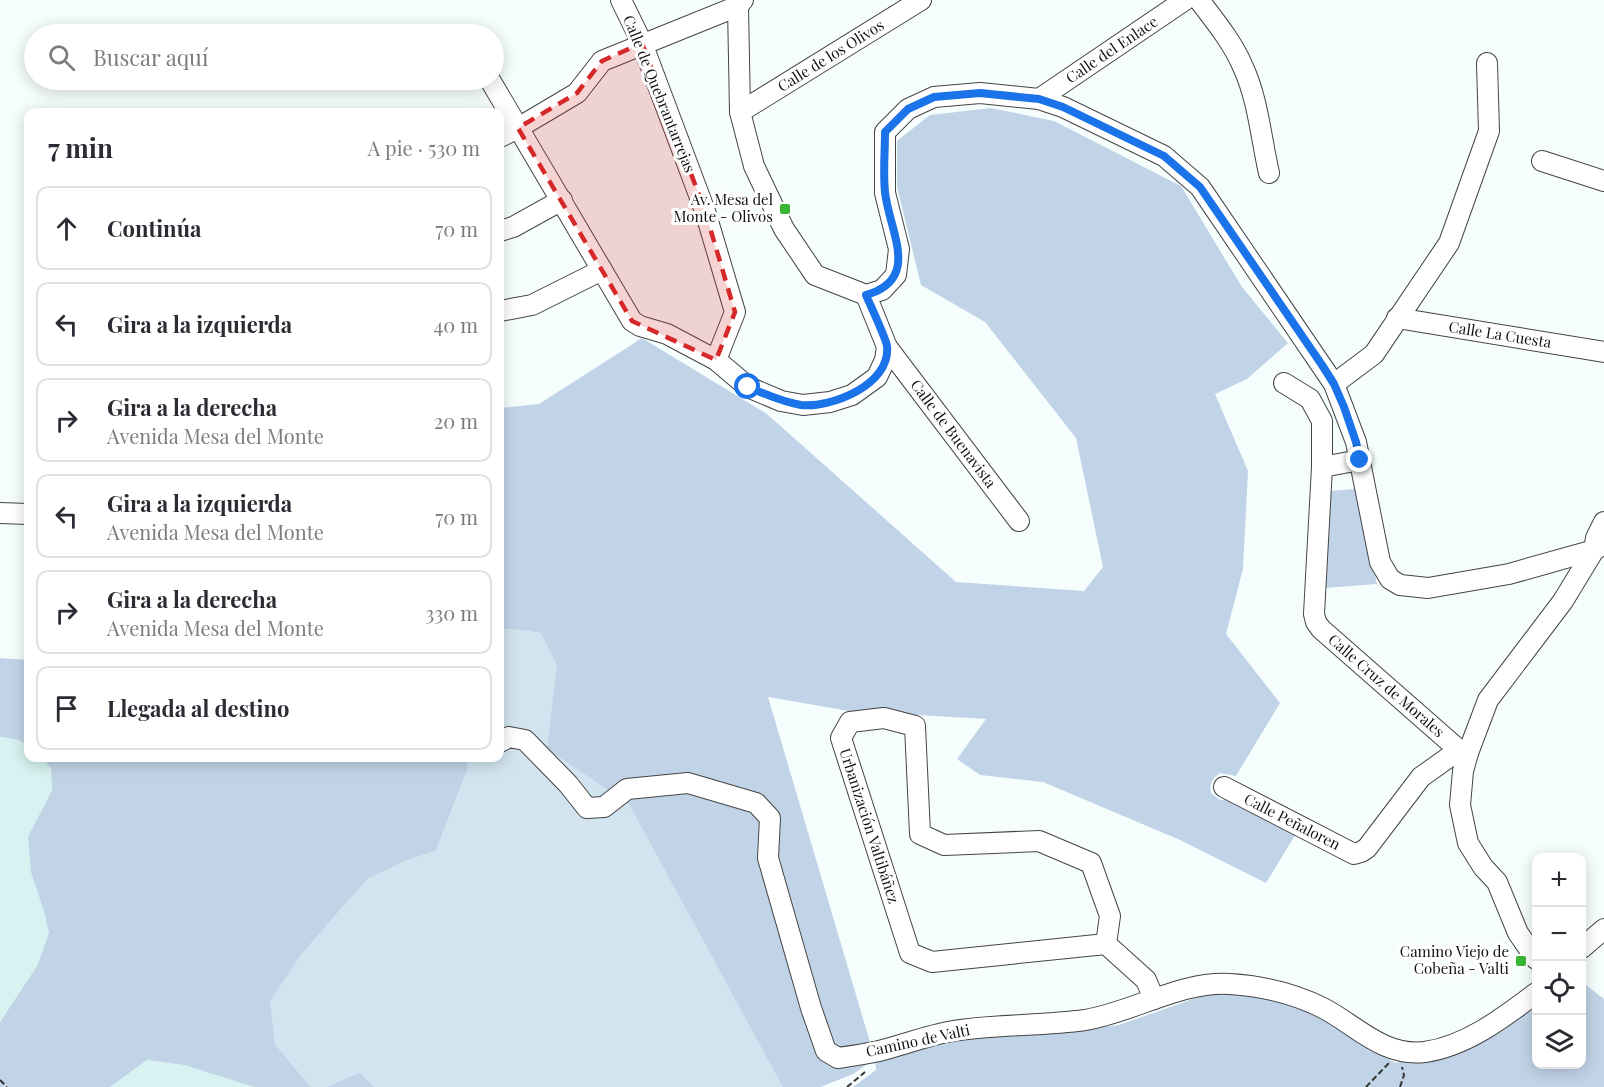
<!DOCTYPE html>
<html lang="es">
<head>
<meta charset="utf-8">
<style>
  :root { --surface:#fff; --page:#f2f2f3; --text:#2b2b33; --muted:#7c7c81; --line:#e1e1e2 }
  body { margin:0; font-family:"Playfair Display",serif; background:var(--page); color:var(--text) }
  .controls { position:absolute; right:18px; bottom:18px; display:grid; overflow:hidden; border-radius:12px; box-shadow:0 3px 15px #0003 }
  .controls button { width:54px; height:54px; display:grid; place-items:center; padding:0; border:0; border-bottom:2px solid var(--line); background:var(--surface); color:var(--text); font:30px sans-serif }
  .stop { position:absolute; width:18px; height:18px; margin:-14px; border:4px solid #1a73e8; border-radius:50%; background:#fff }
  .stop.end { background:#1a73e8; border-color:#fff; box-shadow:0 2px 6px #0008 }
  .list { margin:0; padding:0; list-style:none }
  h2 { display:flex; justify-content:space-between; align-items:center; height:78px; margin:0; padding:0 24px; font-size:26px }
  h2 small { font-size:20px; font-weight:400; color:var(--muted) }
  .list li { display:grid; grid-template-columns:39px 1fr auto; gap:18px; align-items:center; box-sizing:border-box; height:84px; margin:0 12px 12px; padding:0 12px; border:2px solid var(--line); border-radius:12px }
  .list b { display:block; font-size:22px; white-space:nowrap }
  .list p { margin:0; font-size:20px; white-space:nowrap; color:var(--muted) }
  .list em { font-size:20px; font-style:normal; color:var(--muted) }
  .icon { flex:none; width:33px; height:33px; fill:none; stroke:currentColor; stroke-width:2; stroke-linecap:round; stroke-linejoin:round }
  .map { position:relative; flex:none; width:1604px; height:1087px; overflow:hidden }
  .search { position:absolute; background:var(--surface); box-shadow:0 3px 15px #0003; left:24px; top:24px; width:480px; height:66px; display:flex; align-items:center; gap:15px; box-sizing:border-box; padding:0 21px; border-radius:33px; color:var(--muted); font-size:22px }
  .panel { position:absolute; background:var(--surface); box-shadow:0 3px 15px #0003; left:24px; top:108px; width:480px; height:654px; border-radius:12px }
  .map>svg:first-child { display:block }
  .farmland { fill:#d7f3f1 }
  .green { fill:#c1d4e7 }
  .pitch { fill:#d2e4ef }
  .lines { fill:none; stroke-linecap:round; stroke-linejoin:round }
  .minor-casing { stroke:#444; stroke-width:22 }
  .path { stroke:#333; stroke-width:2; stroke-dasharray:6 3; stroke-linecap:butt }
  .minor { stroke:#fff; stroke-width:20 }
  .route { stroke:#1a73e8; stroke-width:8 }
  .marked { fill:#d62828; fill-opacity:0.2; stroke:#d62828; stroke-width:4.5; stroke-dasharray:12 8; stroke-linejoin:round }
  .poi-dot { fill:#38b634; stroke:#fff; stroke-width:2 }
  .labels { text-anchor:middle; stroke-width:6; stroke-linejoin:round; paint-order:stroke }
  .street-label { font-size:15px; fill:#111; stroke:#fff }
  .poi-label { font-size:15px; fill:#111; stroke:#fff; text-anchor:end }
</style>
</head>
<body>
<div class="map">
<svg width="1604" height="1087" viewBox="0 0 1604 1087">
  <rect width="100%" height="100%" fill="#f6fefd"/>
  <g class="farmland">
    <polygon points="0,737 19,740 28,746 28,758 43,758 51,769 52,790 40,812 43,908 49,933 37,966 0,1022"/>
    <polygon points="147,1060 184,1065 254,1087 110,1087"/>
  </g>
  <g class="green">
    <path d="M991,108l63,13 127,65 61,101 46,56 -41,36 -32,15 33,77 -5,98 -17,65 54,69 -44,73 -16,-3c-8,6 -11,11 -9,20l9,7h12l65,32 -31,51 -86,-43 -137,-58 -63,-7 -23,-16 29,-40 -137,-8 -81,-14 107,362 96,-21 148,-13 91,-32 56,5 58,20 35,26 37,19 61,-14 79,-49v64h46v-82l22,17v88h-751l23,-17 -1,-11 -22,15 -32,13h-39l-235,-338 2,-33 -8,-83 -41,-5v-220l39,-4 103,-66 125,76 189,168 128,9 19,-24 -27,-129 -91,-116 -64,-37 -24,-98v-46l33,-26z"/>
    <polygon points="1355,489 1377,584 1325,588 1329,491"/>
    <polygon points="0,658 28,660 28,746 19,740 0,737"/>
    <polygon points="43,758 466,758 468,768 436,851 405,861 367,880 275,1044 311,1087 254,1087 184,1065 147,1060 110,1087 0,1087 0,1022 37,966 49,933 43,908 31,872 28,837 52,790 51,769"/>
    <polygon points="360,1072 374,1087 326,1087"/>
  </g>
  <polygon class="pitch" points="500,628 541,633 557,665 547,749 629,804 783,1087 374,1087 360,1072 326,1087 311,1087 275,1044 270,1001 303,952 367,879 405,861 436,851 468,768 466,758 500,758"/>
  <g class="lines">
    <g class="minor-casing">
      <g id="minor">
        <polyline points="621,0 642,43 705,211 735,312 716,360"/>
        <path d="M1199,0c16,21 34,43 44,67 15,32 18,71 26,106"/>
        <polyline points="738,6 740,112 754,166 784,229 815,275 866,295 882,290 896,275 899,249 885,193 885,132 908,109 934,97 980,93 1039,99 1063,107 1164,156 1200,187 1334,384 1356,442 1380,562 1390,579 1400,585 1428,588 1509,574 1594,550 1604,544"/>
        <polyline points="490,80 632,321 640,326 667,334 716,360 748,387 781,401 803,405 830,402 852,395 877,377 885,360 887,347 866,295"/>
        <polyline points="1039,99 1185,0"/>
        <polyline points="740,112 921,0"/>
        <polyline points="500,137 518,128 577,93 602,61 738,6 743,0"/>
        <polyline points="1542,161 1604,181"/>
        <polyline points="500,231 513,227 562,200"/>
        <polyline points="500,311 532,305 602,270"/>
        <polyline points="1397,318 1604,352"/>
        <polyline points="887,347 1019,521"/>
        <polyline points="1284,383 1310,399 1322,421 1322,467"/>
        <polyline points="1334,384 1374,354 1449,243 1489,131 1487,63"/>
        <polyline points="1360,460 1322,467 1314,614 1316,622 1321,629 1459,750 1468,753"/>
        <polyline points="0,513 28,514"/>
        <path d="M500,742l9,-5 16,3 43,44 19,24 17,-1 23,-18 61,-6 68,20 14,15 -2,40 43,150 15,43 12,7c14,-2 27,-4 41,-7 24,-6 49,-16 74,-20 44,-7 89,-5 132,-11 49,-8 95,-39 145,-36 31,2 65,10 93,24 33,17 60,49 102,44 42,-6 79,-35 111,-59"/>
        <polyline points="1224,787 1354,854 1361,852 1367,848 1421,777 1459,750"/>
        <polyline points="1106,944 1110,916 1091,863 1039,841 944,845 920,834 915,726 884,718 850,722 841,738 910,953 932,962 1106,944 1146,980 1154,999"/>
        <polyline points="1582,948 1604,929"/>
        <polyline points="1536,959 1518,933 1497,882 1483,867 1468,843 1460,805 1463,771 1468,753 1488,700 1563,601 1594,550 1596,538 1604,522"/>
      </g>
    </g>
    <g class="path">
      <polyline points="0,1080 7,1087"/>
      <polyline points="847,1087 865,1072"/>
      <polyline points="1366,1087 1389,1063"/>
      <polyline points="1400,1087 1404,1075 1402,1067"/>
    </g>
    <use href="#minor" class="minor"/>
  </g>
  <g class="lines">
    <path class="route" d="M748,387c17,7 34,15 53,18 30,3 90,-20 86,-59 -2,-10 -16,-39 -21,-51 56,-16 23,-64 19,-103 -2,-19 0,-40 0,-60l23,-23 26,-12 46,-4 59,6 24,8 101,49 36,31 122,178 12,19 10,23 12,35 4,18"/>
  </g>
  <path class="marked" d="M642,43l63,168 30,101 -19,48 -84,-39 -114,-193 59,-35 25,-32z"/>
  <g class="poi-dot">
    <rect x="779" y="203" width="12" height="12" rx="3"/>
    <rect x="1515" y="955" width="12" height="12" rx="3"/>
  </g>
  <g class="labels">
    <g class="street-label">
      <text transform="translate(1112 50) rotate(-34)" y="5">Calle del Enlace</text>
      <text transform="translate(831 56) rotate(-32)" y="5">Calle de los Olivos</text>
      <text transform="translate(659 94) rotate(68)" y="5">Calle de Quebrantarrejas</text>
      <text transform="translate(1500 335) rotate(9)" y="5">Calle La Cuesta</text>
      <text transform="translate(953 434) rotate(53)" y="5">Calle de Buenavista</text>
      <text transform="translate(1386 686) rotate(41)" y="5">Calle Cruz de Morales</text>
      <text transform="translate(1292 822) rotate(27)" y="5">Calle Peñaloren</text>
      <text transform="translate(869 826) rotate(72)" y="5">Urbanización Valtibáñez</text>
      <text transform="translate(918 1041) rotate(-12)" y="5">Camino de Valti</text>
    </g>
    <g class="poi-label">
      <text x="773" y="205">Av. Mesa del<tspan x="773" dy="17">Monte - Olivos</tspan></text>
      <text x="1509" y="957">Camino Viejo de<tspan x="1509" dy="17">Cobeña - Valti</tspan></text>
    </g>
  </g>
</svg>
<div class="controls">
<button>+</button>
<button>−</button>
<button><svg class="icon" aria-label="locate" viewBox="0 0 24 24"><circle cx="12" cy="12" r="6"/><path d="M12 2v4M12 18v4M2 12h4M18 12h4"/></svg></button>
<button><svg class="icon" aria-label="layers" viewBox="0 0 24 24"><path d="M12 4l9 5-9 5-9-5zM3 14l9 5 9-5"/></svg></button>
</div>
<div class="stop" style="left:748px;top:387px"></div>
<div class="stop end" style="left:1360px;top:460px"></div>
<div class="search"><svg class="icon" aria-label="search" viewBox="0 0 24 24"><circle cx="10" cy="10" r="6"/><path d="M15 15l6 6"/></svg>Buscar aquí</div>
<section class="panel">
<h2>7 min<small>A pie · 530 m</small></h2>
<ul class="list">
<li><svg class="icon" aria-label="ahead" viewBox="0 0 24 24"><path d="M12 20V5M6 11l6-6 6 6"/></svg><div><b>Continúa</b></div><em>70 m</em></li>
<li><svg class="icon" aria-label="left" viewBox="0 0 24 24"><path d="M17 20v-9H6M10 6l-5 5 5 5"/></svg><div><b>Gira a la izquierda</b></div><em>40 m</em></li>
<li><svg class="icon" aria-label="right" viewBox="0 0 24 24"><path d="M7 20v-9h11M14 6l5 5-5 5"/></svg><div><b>Gira a la derecha</b><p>Avenida Mesa del Monte</p></div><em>20 m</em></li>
<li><svg class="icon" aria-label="left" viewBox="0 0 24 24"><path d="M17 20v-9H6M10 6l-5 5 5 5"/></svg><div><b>Gira a la izquierda</b><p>Avenida Mesa del Monte</p></div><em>70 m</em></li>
<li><svg class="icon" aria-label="right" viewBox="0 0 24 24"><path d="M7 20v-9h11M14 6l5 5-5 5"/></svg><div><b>Gira a la derecha</b><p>Avenida Mesa del Monte</p></div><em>330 m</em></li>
<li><svg class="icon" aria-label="arrive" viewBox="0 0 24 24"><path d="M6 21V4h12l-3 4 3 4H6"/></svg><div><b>Llegada al destino</b></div></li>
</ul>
</section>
</div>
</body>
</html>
